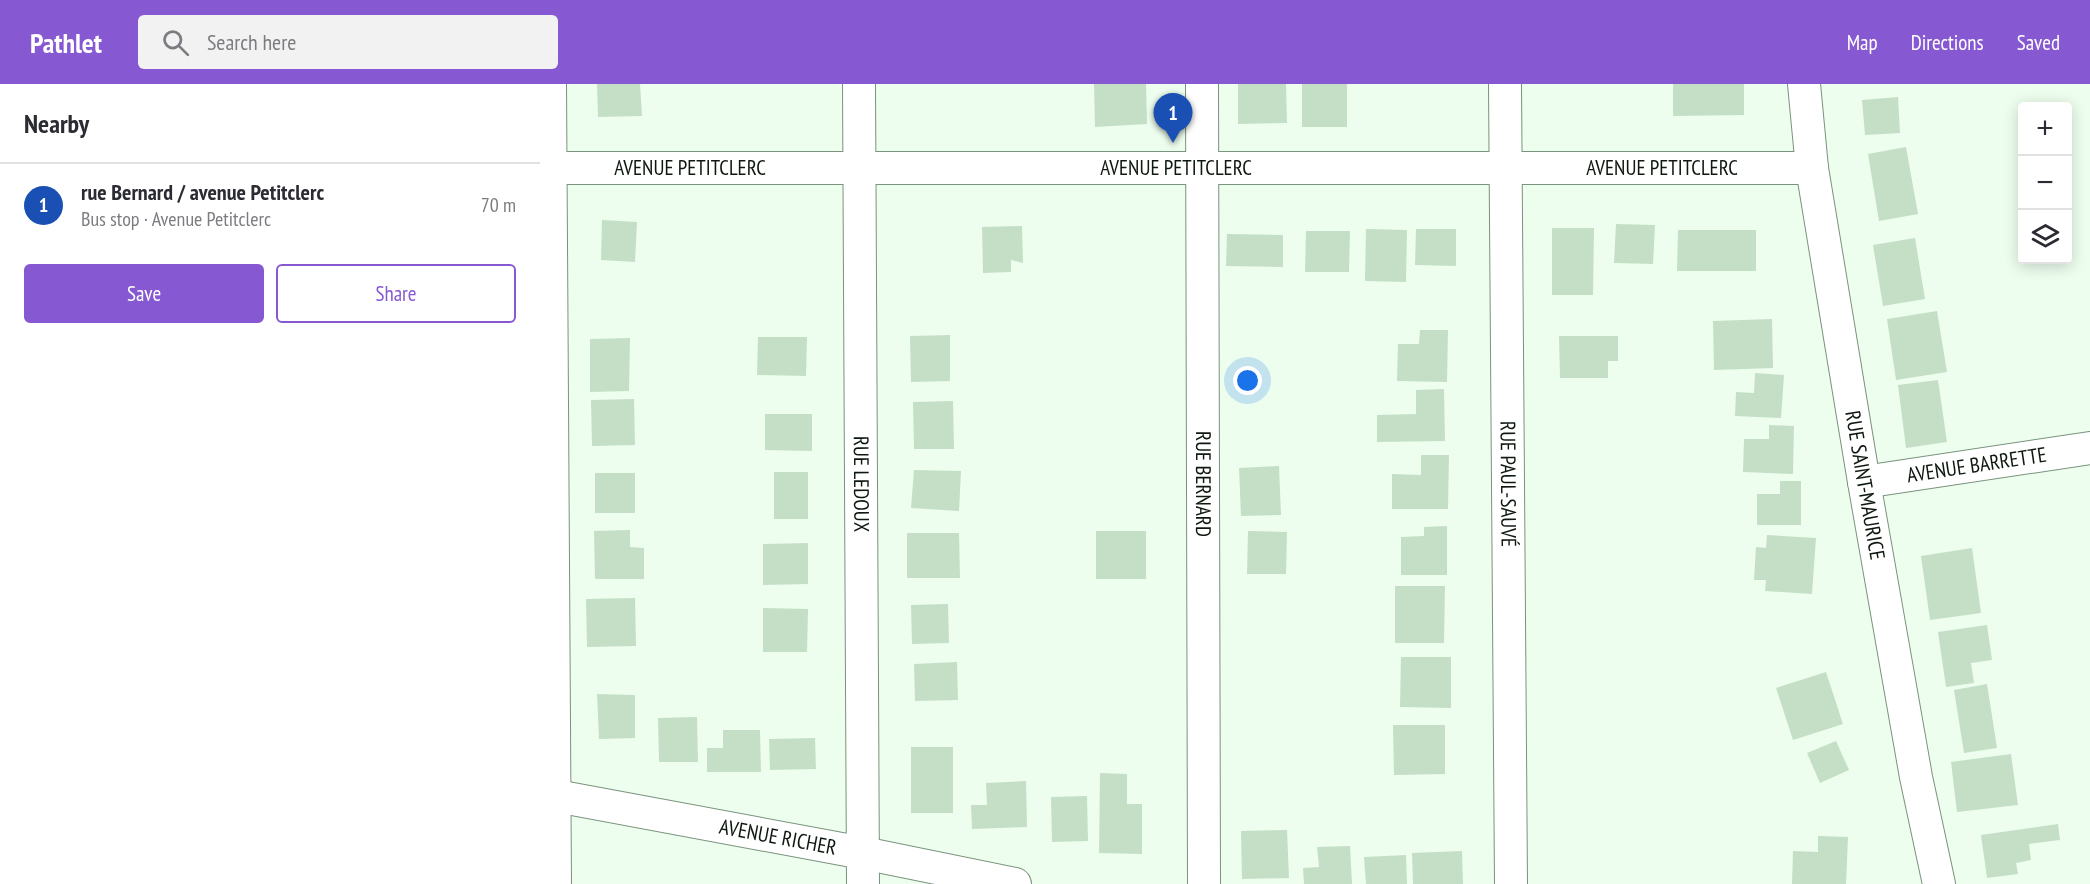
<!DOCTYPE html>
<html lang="en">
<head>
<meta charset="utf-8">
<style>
  :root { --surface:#fff; --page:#f2f2f3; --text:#2b2b33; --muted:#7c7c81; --line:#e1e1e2; --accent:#8659d2 }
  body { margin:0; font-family:"PT Sans Narrow",sans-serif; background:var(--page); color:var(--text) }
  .controls { position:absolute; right:18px; top:18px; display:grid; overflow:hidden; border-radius:6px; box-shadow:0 3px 15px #0003 }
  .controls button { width:54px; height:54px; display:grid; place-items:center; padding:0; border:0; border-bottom:2px solid var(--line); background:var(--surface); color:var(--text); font:30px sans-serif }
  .you { position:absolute; left:708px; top:297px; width:21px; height:21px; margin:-15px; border:4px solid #fff; border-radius:50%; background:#1a73e8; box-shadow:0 0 0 9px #1a73e833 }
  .badge { display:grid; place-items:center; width:39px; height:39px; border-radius:50%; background:var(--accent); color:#fff; font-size:20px; font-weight:700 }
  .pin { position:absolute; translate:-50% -50px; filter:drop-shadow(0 2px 3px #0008) }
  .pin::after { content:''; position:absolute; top:32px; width:21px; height:18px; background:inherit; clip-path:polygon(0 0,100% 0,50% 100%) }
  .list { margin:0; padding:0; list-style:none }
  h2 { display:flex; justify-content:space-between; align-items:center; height:78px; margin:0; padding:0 24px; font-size:26px }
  h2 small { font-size:20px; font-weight:400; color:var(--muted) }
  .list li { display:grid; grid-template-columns:39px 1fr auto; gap:18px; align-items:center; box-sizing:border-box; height:84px; padding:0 24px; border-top:2px solid var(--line) }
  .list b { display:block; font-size:22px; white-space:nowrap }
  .list p { margin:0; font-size:20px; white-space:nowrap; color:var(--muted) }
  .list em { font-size:20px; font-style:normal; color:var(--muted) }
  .actions { display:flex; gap:12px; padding:18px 24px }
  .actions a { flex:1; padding:14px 0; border:2px solid var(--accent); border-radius:6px; text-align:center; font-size:21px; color:var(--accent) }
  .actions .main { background:var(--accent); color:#fff }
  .icon { flex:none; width:33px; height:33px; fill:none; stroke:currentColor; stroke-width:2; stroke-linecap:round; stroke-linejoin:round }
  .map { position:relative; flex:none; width:1550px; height:800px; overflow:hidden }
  header { display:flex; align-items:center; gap:36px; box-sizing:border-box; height:84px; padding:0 30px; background:var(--accent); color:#fff }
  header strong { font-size:28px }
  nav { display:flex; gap:33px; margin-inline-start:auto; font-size:21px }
  .search { width:420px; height:54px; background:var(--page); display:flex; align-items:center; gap:15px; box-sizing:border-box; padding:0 21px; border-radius:6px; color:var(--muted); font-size:22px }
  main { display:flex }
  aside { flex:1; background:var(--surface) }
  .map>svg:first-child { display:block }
  .building { fill:#c4dfc6 }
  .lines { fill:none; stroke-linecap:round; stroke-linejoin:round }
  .minor-casing { stroke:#79937c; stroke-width:34 }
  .minor { stroke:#fff; stroke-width:32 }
  .labels { text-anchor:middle; stroke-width:4.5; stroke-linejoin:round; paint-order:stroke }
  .street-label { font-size:21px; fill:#0e180f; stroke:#fff }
</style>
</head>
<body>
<header>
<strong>Pathlet</strong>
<div class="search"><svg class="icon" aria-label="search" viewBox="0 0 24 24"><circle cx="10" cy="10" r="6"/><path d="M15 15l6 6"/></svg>Search here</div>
<nav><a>Map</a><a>Directions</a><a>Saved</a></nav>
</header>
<main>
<aside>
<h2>Nearby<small></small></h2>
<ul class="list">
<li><span class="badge" style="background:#1a4fb4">1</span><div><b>rue Bernard / avenue Petitclerc</b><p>Bus stop · Avenue Petitclerc</p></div><em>70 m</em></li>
</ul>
<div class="actions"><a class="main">Save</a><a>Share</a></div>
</aside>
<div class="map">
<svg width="1550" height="800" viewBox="0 0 1550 800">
  <rect width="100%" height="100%" fill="#edfeef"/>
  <g class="building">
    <polygon points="57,0 100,0 102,32 58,33"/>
    <polygon points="554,0 606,0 607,40 555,43"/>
    <polygon points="698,0 746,0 747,39 698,40"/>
    <rect x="762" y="0" width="45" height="43"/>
    <polygon points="1133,0 1204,0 1204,31 1133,32"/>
    <polygon points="1358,13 1360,49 1325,51 1322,16"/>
    <polygon points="1366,63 1378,130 1339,137 1328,70"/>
    <polygon points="62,136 97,138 95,178 61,176"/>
    <polygon points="1076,140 1115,141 1113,180 1074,179"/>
    <polygon points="482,142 483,179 471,176 471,188 443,189 442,143"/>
    <polygon points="1012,144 1054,144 1053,211 1012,211"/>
    <polygon points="826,145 867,146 866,198 825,197"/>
    <polygon points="876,145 916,145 916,182 875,181"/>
    <polygon points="1138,146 1216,146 1216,187 1137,187"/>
    <polygon points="766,147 810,147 809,188 765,188"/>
    <polygon points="687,150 743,151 743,183 686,182"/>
    <polygon points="1375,154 1385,215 1343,222 1333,161"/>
    <polygon points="1397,227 1407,288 1356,296 1347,235"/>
    <polygon points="1232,235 1233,284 1174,286 1173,237"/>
    <polygon points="880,246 908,246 907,298 857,297 858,260 879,260"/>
    <polygon points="410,251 410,297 371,298 370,252"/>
    <polygon points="1019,252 1078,252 1078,277 1068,277 1068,294 1020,294"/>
    <polygon points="218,253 267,253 266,292 217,291"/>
    <polygon points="90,254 89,307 50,308 50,255"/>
    <polygon points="1215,289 1244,291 1241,334 1195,332 1196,308 1214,309"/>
    <polygon points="1398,296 1407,358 1366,364 1358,301"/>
    <polygon points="904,305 905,357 837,358 837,331 876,330 876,306"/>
    <polygon points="94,315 95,361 52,362 51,316"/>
    <polygon points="413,317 414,365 374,365 373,318"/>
    <polygon points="225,330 272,330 272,367 225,366"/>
    <polygon points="1229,341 1254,342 1253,390 1203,388 1204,355 1229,355"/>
    <polygon points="881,371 909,371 908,425 852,425 852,390 881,391"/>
    <polygon points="739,382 741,431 701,432 699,384"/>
    <polygon points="374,386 421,387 419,427 371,424"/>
    <rect x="234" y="388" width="34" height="47"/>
    <rect x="55" y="389" width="40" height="40"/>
    <polygon points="1240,397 1261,397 1261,441 1217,441 1217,410 1240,410"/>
    <polygon points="907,442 907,491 861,491 861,453 884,452 884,443"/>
    <polygon points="90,446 90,463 104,464 104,495 55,495 54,447"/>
    <rect x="556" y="447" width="50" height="48"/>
    <polygon points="708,447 747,448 746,490 707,490"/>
    <polygon points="367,449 419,449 420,494 367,494"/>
    <polygon points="1227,451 1276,454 1272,510 1225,507 1226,496 1214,496 1216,463 1226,464"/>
    <polygon points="268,459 268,500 223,501 223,460"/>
    <polygon points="1432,464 1441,529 1390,536 1381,472"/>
    <polygon points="855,502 905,502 904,559 855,559"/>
    <polygon points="95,514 96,562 47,563 46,515"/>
    <polygon points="408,520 409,559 372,560 371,521"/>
    <polygon points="223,524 268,525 267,568 223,568"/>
    <polygon points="1447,541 1452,576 1431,579 1434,599 1406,603 1398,548"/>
    <polygon points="861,573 911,573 911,624 860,623"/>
    <polygon points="417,578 418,616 375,617 374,580"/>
    <polygon points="1286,588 1303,640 1253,656 1236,604"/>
    <polygon points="1447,600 1457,664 1424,669 1414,606"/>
    <polygon points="57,610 95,611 95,654 59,655"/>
    <polygon points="157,633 158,678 119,678 118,634"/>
    <polygon points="853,641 905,641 905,690 854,691"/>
    <polygon points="183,646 220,646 221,688 167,688 167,664 183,664"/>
    <polygon points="275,654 276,685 230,686 229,655"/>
    <polygon points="1296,657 1309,686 1280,699 1267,669"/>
    <rect x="371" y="663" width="42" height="66"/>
    <polygon points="1471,670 1478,721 1417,728 1411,678"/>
    <polygon points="560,689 587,690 587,720 602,720 602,770 559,769"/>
    <polygon points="486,697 487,743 432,745 431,721 447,721 446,699"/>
    <polygon points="547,712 548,757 512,758 511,713"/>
    <polygon points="1518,740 1520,756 1489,760 1491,776 1476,779 1478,790 1447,794 1441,751"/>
    <polygon points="747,746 749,794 702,795 701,747"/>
    <polygon points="1278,752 1308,753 1306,800 1252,800 1253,767 1278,768"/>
    <polygon points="810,762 812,800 764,800 763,784 779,783 777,763"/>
    <polygon points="922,767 923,800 873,800 872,769"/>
    <polygon points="866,771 867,800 826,800 824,773"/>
  </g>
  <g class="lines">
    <g class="minor-casing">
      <g id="minor">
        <polyline points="10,0 15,800"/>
        <path id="s1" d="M319,0l4,800"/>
        <path id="s2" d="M662,0l2,800"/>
        <path id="s3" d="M965,0l6,800"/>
        <path id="s4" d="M1264,0l8,84 52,314 52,295 23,107"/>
        <path id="s5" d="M0,84h1272"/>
        <path id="s6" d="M1324,398l226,-34"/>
        <path id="s7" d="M0,709l323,60 152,31"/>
      </g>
    </g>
    <use href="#minor" class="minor"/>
  </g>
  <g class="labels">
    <g class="street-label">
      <text dy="7" stroke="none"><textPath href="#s5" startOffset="150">AVENUE PETITCLERC</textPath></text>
      <text dy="7" stroke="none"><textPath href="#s5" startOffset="636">AVENUE PETITCLERC</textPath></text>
      <text dy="7" stroke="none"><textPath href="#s5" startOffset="1122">AVENUE PETITCLERC</textPath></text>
      <text dy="7" stroke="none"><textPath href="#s6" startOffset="114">AVENUE BARRETTE</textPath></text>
      <text dy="7" stroke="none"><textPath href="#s1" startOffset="400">RUE LEDOUX</textPath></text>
      <text dy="7" stroke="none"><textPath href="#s2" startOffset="400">RUE BERNARD</textPath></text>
      <text dy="7" stroke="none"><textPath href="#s3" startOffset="400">RUE PAUL-SAUVÉ</textPath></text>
      <text dy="7" stroke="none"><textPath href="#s4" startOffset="406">RUE SAINT-MAURICE</textPath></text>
      <text dy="7" stroke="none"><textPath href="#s7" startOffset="242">AVENUE RICHER</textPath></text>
    </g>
  </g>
</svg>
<div class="controls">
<button>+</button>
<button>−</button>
<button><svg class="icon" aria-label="layers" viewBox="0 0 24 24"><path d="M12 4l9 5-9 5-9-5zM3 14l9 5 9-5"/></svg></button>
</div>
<div class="you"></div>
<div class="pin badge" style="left:633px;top:59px;background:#1a4fb4">1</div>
</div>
</main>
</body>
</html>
